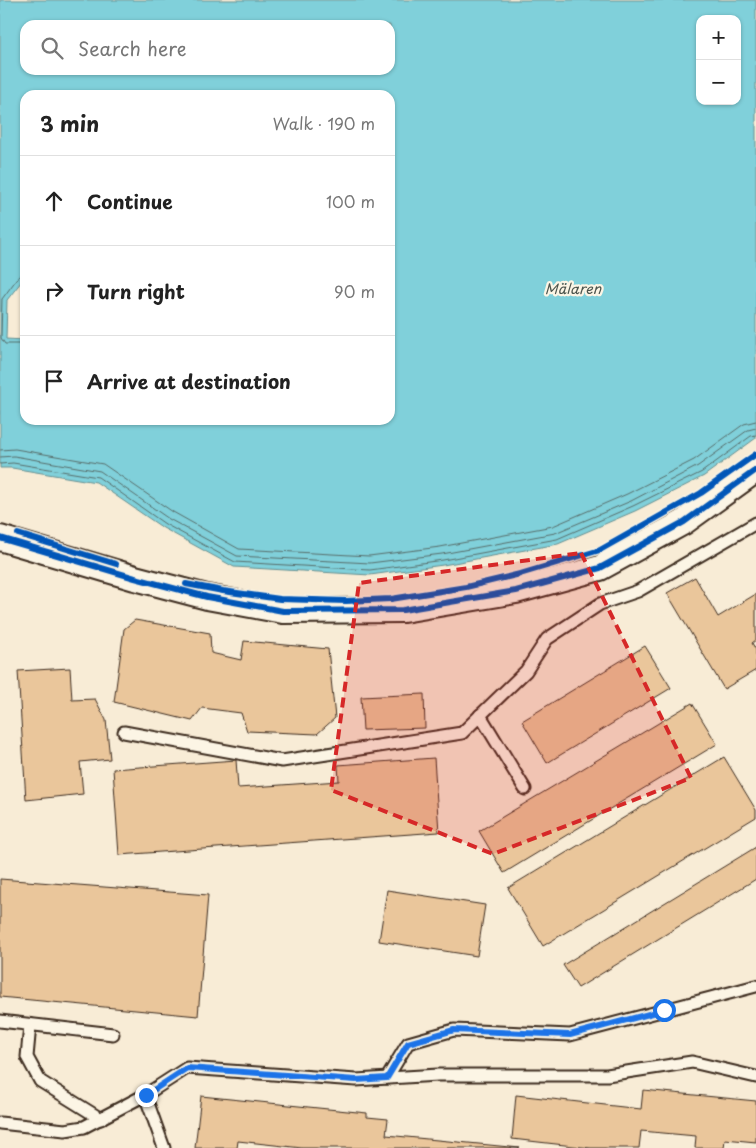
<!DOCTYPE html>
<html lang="en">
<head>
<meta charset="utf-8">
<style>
  :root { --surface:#fff; --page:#f2f2f2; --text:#222; --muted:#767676; --line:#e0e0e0 }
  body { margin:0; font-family:"Playpen Sans",sans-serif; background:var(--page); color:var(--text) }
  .controls { position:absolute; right:15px; top:15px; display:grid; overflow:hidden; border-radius:10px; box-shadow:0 1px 4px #0004 }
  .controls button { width:45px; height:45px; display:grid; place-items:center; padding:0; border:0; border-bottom:1px solid var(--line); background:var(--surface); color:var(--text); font:25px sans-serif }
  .stop { position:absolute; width:15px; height:15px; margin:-11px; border:4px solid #1a73e8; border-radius:50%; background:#fff }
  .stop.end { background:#1a73e8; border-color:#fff; box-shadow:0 1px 5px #0008 }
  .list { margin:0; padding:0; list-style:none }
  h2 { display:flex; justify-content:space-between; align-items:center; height:65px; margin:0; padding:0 20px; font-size:21px }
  h2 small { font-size:16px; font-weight:400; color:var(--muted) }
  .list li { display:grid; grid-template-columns:32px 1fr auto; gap:15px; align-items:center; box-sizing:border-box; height:90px; padding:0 20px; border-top:1px solid var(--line) }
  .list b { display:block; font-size:19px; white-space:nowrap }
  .list em { font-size:16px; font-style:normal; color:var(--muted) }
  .icon { flex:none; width:28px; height:28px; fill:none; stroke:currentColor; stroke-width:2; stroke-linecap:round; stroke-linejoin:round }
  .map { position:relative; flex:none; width:756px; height:1148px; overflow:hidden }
  .search { position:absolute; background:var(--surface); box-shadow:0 1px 4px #0004; left:20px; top:20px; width:375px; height:55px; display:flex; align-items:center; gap:12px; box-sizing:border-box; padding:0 18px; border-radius:15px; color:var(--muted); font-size:19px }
  .panel { position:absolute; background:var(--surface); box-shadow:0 1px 4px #0004; left:20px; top:90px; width:375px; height:335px; border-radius:15px }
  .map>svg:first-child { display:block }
  .water { fill:#80d0da; stroke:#648e8f; fill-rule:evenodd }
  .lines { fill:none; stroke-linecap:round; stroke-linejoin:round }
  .shore { stroke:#576c69; stroke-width:1 }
  .building { fill:#eac69b; stroke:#3b2a1e }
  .service-casing { stroke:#3b2a1e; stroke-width:15 }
  .minor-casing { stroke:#3b2a1e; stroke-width:28 }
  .service { stroke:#fcf5e5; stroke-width:11 }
  .minor { stroke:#fcf5e5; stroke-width:24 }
  .cycleway-casing { stroke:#fcf5e5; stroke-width:9 }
  .cycleway { stroke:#0057b8; stroke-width:6 }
  .route { stroke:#1a73e8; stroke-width:6 }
  .marked { fill:#d62828; fill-opacity:0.2; stroke:#d62828; stroke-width:4; stroke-dasharray:10 6; stroke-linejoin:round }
  .labels { text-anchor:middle; stroke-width:4.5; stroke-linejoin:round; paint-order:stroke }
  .water-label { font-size:14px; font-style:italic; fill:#4c544d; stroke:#fcf5e5 }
</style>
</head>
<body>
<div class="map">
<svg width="756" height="1148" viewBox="0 0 756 1148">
  <rect width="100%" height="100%" fill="#f8ecd6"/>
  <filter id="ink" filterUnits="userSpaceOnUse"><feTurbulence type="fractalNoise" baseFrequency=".02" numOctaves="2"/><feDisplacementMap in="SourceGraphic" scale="10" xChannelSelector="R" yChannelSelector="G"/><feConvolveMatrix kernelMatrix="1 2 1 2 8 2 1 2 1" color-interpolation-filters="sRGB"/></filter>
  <g filter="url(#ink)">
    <path class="water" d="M0,0h756v438l-52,38 -69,35 -77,33 -115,21 -73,10 -136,-8 -71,-39 -67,-46 -84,-14h-12zM700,19h37v82h-37zM25,25h365v45h-365zM25,95h365v325h-365v-80l-19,-1 1,-39 18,-23z"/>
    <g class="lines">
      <g class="shore">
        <polyline points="25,273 19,276 2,299 1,338 5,344 25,344"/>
        <polyline points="0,450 15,449 103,464 173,512 239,549 369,556 440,547 553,526 627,494 694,460 744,424 756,421"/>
        <polyline points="0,457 14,456 100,471 169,519 237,556 370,563 442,554 555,533 631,501 698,466 748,430 756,428"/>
        <polyline points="0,464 13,463 98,477 165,524 235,562 370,570 443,560 557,539 633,506 702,472 751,436 756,435"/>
      </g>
    </g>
    <g class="building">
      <polygon points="695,577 718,617 756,594 756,640 752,643 756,650 756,670 724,689 667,593"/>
      <polygon points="135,620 210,633 211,653 241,660 244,641 328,649 335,718 317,734 247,731 241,713 202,708 192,721 114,702 124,629"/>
      <polygon points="645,646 671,688 547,763 522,721"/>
      <polygon points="70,668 72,700 95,699 106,720 110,759 80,762 83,794 26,800 18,671"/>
      <polygon points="424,694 425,728 363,730 361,697"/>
      <polygon points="692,703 717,744 504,873 479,831"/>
      <polygon points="724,757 756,810 756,817 543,946 508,888"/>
      <polygon points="434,758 439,832 119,855 113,769 236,760 238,788 339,781 338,765"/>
      <polygon points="756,847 756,879 578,988 563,965"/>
      <polygon points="0,879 208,895 198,1016 0,997"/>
      <polygon points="387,890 485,905 477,956 379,941"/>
      <polygon points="643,1090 756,1101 756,1142 725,1139 724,1148 695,1148 696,1136 641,1131 639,1148 591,1148 512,1139 516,1095 641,1109"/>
      <polygon points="201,1096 367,1113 367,1117 388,1119 386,1135 520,1148 302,1148 238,1141 237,1148 195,1148"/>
    </g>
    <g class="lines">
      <g class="service-casing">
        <g id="service">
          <polyline points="480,715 525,789"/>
          <polyline points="124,732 282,761 462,733 526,671 547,639 600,604 638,591 756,523"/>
          <polyline points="0,1021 113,1034"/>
          <polyline points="30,1025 27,1057 40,1081 101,1119"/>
          <polyline points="387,1078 408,1043 454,1030 570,1035 756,986"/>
          <polyline points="145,1095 164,1148"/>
          <polyline points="0,1123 65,1130 84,1127 145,1095 187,1068 356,1080 438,1075 607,1075 692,1062 756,1077"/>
        </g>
      </g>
      <g class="minor-casing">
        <polyline id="minor" points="0,538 135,578 207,597 283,611 403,610 516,591 600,568 684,522 756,470"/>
      </g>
      <use href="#service" class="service"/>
      <use href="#minor" class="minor"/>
      <g class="cycleway-casing">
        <g id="cycleway">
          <polyline points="18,534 116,564"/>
          <polyline points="0,538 135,578 207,597 283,611 403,610 516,591 600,568 684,522 756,470"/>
          <polyline points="186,584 223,591 280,599 346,601 391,599 466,587 520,574 600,550 701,493 756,454"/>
        </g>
      </g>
      <use href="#cycleway" class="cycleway"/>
    </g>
  </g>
  <g class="lines" filter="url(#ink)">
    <polyline class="route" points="146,1095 187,1068 356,1080 387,1078 408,1043 454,1030 570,1035 664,1010"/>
  </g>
  <path class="marked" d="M581,553l110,225 -198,76 -162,-64 28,-207z"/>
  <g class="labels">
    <g class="water-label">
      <text x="573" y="294">Mälaren</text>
    </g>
  </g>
</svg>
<div class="controls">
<button>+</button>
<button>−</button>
</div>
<div class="stop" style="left:664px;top:1010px"></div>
<div class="stop end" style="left:146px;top:1095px"></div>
<div class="search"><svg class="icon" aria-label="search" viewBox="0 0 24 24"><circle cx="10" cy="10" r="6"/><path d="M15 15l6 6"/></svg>Search here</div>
<section class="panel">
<h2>3 min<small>Walk · 190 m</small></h2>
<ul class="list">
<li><svg class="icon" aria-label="ahead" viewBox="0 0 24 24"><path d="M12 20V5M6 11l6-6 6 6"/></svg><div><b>Continue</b></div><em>100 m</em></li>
<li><svg class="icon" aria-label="right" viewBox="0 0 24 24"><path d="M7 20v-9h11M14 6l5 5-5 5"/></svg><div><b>Turn right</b></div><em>90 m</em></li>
<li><svg class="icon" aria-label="arrive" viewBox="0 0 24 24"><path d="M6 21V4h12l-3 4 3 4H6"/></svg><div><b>Arrive at destination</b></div></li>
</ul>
</section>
</div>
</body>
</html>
